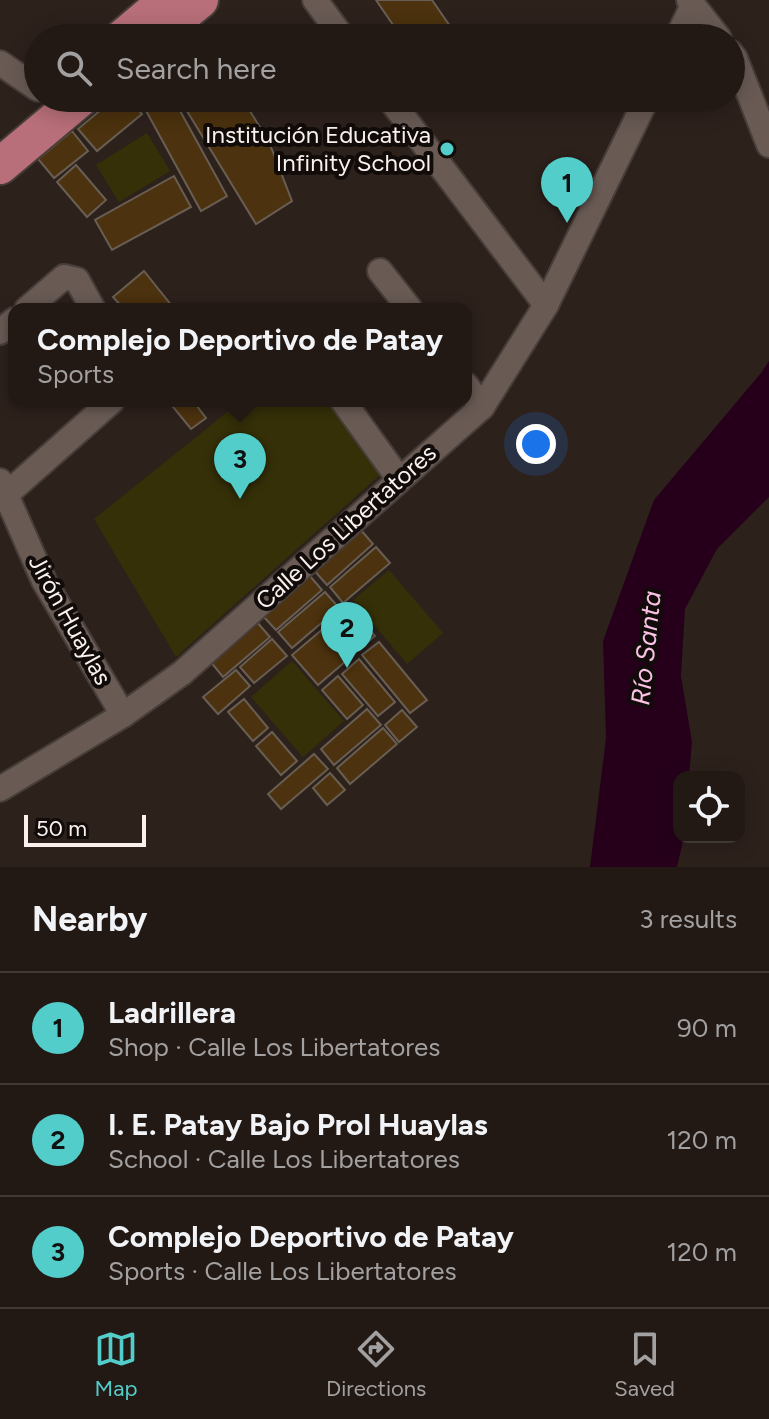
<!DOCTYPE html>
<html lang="en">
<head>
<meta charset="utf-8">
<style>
  :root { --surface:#221915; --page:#2e2622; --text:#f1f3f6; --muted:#a2a0a0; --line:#3f3834; --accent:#53cdca }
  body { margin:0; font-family:Figtree,sans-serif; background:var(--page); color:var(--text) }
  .controls { position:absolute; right:24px; bottom:24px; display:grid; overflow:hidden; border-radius:16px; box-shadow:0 4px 20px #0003 }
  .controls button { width:72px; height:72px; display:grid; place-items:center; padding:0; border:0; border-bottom:2px solid var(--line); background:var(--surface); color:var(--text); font:40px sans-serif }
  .scale { position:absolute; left:24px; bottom:20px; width:122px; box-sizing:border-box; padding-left:8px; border:4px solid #faf1ee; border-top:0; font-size:22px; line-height:28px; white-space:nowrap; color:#faf1ee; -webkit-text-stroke:6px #110c0a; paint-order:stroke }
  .you { position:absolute; left:536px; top:444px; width:28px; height:28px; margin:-20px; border:6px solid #fff; border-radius:50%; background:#1a73e8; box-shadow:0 0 0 12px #1a73e833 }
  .badge { display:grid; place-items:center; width:52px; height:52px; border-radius:50%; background:var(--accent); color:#111; font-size:26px; font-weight:700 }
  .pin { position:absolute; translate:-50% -66px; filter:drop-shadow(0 2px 4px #0008) }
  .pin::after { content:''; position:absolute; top:42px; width:28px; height:24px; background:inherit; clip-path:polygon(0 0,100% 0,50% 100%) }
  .popup { position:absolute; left:8px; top:303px; width:464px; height:104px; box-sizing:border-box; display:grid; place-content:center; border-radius:16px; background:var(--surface); filter:drop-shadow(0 2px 6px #0005); font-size:26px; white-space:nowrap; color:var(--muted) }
  .popup b { font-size:30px; color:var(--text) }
  .popup::after { content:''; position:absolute; left:50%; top:100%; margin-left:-16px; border:16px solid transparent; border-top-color:var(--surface) }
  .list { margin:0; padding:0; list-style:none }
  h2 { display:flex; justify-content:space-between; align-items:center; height:104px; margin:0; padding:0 32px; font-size:34px }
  h2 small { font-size:26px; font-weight:400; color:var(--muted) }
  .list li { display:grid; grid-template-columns:52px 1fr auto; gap:24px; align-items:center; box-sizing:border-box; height:112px; padding:0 32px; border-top:2px solid var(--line) }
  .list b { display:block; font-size:30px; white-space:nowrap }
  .list p { margin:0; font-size:26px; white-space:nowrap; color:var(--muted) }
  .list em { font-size:26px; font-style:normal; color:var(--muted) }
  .icon { flex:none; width:44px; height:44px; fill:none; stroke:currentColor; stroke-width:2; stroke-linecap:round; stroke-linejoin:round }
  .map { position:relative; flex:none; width:769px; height:867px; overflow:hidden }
  .search { position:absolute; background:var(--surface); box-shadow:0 4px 20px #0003; left:24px; right:24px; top:24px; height:88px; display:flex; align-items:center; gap:20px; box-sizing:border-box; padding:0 28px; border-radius:44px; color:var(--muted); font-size:30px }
  .sheet { height:440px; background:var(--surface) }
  nav { display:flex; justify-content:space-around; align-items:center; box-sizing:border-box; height:112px; border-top:2px solid var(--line); background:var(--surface); font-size:22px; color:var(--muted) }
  nav a { display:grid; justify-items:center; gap:4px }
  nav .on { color:var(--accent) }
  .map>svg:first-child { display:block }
  .green { fill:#353008 }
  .water { fill:#26001b }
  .building { fill:#4c320e; stroke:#685e53; stroke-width:2 }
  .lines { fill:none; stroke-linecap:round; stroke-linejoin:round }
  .minor-casing { stroke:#473d39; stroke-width:28 }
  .highway-casing { stroke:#473d39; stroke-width:40 }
  .minor { stroke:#695a54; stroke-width:24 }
  .highway { stroke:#b86f79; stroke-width:36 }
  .poi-dot { fill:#53cdca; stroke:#110c0a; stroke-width:3 }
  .labels { text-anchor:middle; stroke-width:8; stroke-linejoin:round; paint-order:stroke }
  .poi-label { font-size:24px; fill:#faf1ee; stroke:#110c0a; text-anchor:end }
  .street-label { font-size:24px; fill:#faf1ee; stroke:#110c0a }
  .water-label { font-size:26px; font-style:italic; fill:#fbc2e6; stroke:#110c0a }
</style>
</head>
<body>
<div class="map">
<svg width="769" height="867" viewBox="0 0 769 867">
  <rect width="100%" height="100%" fill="#2d211c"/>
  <g class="green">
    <polygon points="147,133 170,171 119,202 96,165"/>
    <polygon points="241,401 337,401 382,473 176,657 94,519"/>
    <polygon points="389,570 443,633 407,664 353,600"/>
    <polygon points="292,661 344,721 303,757 251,697"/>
  </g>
  <polygon class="water" points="769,361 769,497 717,549 685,609 681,676 692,742 689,777 679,777 679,837 684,837 677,867 590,867 606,738 603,641 654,500 761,373"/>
  <g class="building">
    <polygon points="376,0 432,0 452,29 439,38 402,38"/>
    <polygon points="199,26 206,38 183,38"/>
    <polygon points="115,98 129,98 142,114 97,151 78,129"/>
    <polygon points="139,98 173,98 227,196 201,211"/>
    <polygon points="179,98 242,98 269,142 292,201 256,224"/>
    <polygon points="72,131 88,151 54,178 38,159"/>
    <polygon points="76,165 106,200 87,217 57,182"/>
    <polygon points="174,176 191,207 112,250 95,220"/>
    <polygon points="144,271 172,306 168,309 124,309 113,297"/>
    <polygon points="171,401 193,401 206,418 191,429 169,402"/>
    <polygon points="360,529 373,544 327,585 313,569"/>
    <polygon points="376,547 390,563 343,603 330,587"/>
    <polygon points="309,575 322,590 276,630 262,615"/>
    <polygon points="325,592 339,608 292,648 278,632"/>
    <polygon points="350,606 375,636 318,685 292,655"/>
    <polygon points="256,621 270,637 223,677 210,661"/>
    <polygon points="272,639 287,656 254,683 240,667"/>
    <polygon points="379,642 427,700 410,713 362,655"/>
    <polygon points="359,659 395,702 378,716 342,674"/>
    <polygon points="236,670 250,686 218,714 203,697"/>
    <polygon points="338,676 363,705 347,719 322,690"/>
    <polygon points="244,699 268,728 253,741 228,712"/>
    <polygon points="367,709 381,725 334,765 321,749"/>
    <polygon points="402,710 417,727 399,742 385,725"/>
    <polygon points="383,728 397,744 350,784 337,768"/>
    <polygon points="272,732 297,761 281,775 256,746"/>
    <polygon points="314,754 328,769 281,809 268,794"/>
    <polygon points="330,773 345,790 327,805 313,788"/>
  </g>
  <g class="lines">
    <g class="minor-casing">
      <g id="minor">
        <polyline points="315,0 343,38"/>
        <polyline points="689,0 719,38"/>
        <polyline points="677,38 693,5"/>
        <polyline points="731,53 735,58 769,145"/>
        <polyline points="0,63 38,89"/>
        <polyline points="389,98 546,305"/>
        <polyline points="380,271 410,309"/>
        <polyline points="27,309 64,277 77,280 93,309"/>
        <polyline points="0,332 14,320"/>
        <polyline points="466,385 482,407"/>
        <polyline points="343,401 399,479"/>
        <polyline points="0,481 44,581 123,715"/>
        <polyline points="0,500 112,401"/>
        <polyline points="0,789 123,715 182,673 482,407 546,305 647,98"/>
      </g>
    </g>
    <g class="highway-casing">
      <g id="highway">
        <polyline points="122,38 166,1"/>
        <polyline points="154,38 200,0"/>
        <polyline points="0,166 81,98"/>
      </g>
    </g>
    <use href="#minor" class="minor"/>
    <use href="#highway" class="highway"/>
  </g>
  <circle class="poi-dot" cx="447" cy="149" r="8"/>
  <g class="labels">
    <g class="poi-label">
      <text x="431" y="143">Institución Educativa<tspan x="431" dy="28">Infinity School</tspan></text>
    </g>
    <g class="street-label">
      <text transform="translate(346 527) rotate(-42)" y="8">Calle Los Libertatores</text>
      <text transform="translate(70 620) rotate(61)" y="8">Jirón Huaylas</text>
    </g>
    <g class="water-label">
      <text transform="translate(646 648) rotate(-84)" y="9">Río Santa</text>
    </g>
  </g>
</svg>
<div class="controls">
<button><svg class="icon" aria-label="locate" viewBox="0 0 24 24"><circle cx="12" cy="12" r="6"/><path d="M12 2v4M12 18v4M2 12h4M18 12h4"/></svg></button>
</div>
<div class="scale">50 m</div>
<div class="you"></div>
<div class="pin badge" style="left:567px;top:223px">1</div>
<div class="pin badge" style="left:347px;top:668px">2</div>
<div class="pin badge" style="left:240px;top:499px">3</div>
<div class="popup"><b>Complejo Deportivo de Patay</b>Sports</div>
<div class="search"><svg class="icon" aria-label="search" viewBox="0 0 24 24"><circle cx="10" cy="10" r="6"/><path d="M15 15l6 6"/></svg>Search here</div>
</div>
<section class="sheet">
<h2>Nearby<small>3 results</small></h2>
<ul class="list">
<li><span class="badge">1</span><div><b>Ladrillera</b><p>Shop · Calle Los Libertatores</p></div><em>90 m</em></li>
<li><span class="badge">2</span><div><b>I. E. Patay Bajo Prol Huaylas</b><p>School · Calle Los Libertatores</p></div><em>120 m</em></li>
<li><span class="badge">3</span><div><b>Complejo Deportivo de Patay</b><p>Sports · Calle Los Libertatores</p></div><em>120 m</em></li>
</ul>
</section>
<nav>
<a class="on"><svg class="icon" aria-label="map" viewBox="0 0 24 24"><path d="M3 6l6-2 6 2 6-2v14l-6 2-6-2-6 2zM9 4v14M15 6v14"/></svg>Map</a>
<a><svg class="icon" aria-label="directions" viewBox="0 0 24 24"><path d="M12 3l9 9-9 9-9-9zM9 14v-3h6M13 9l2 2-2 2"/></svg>Directions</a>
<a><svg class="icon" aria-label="saved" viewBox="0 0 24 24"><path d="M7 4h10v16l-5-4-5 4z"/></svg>Saved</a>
</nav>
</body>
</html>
